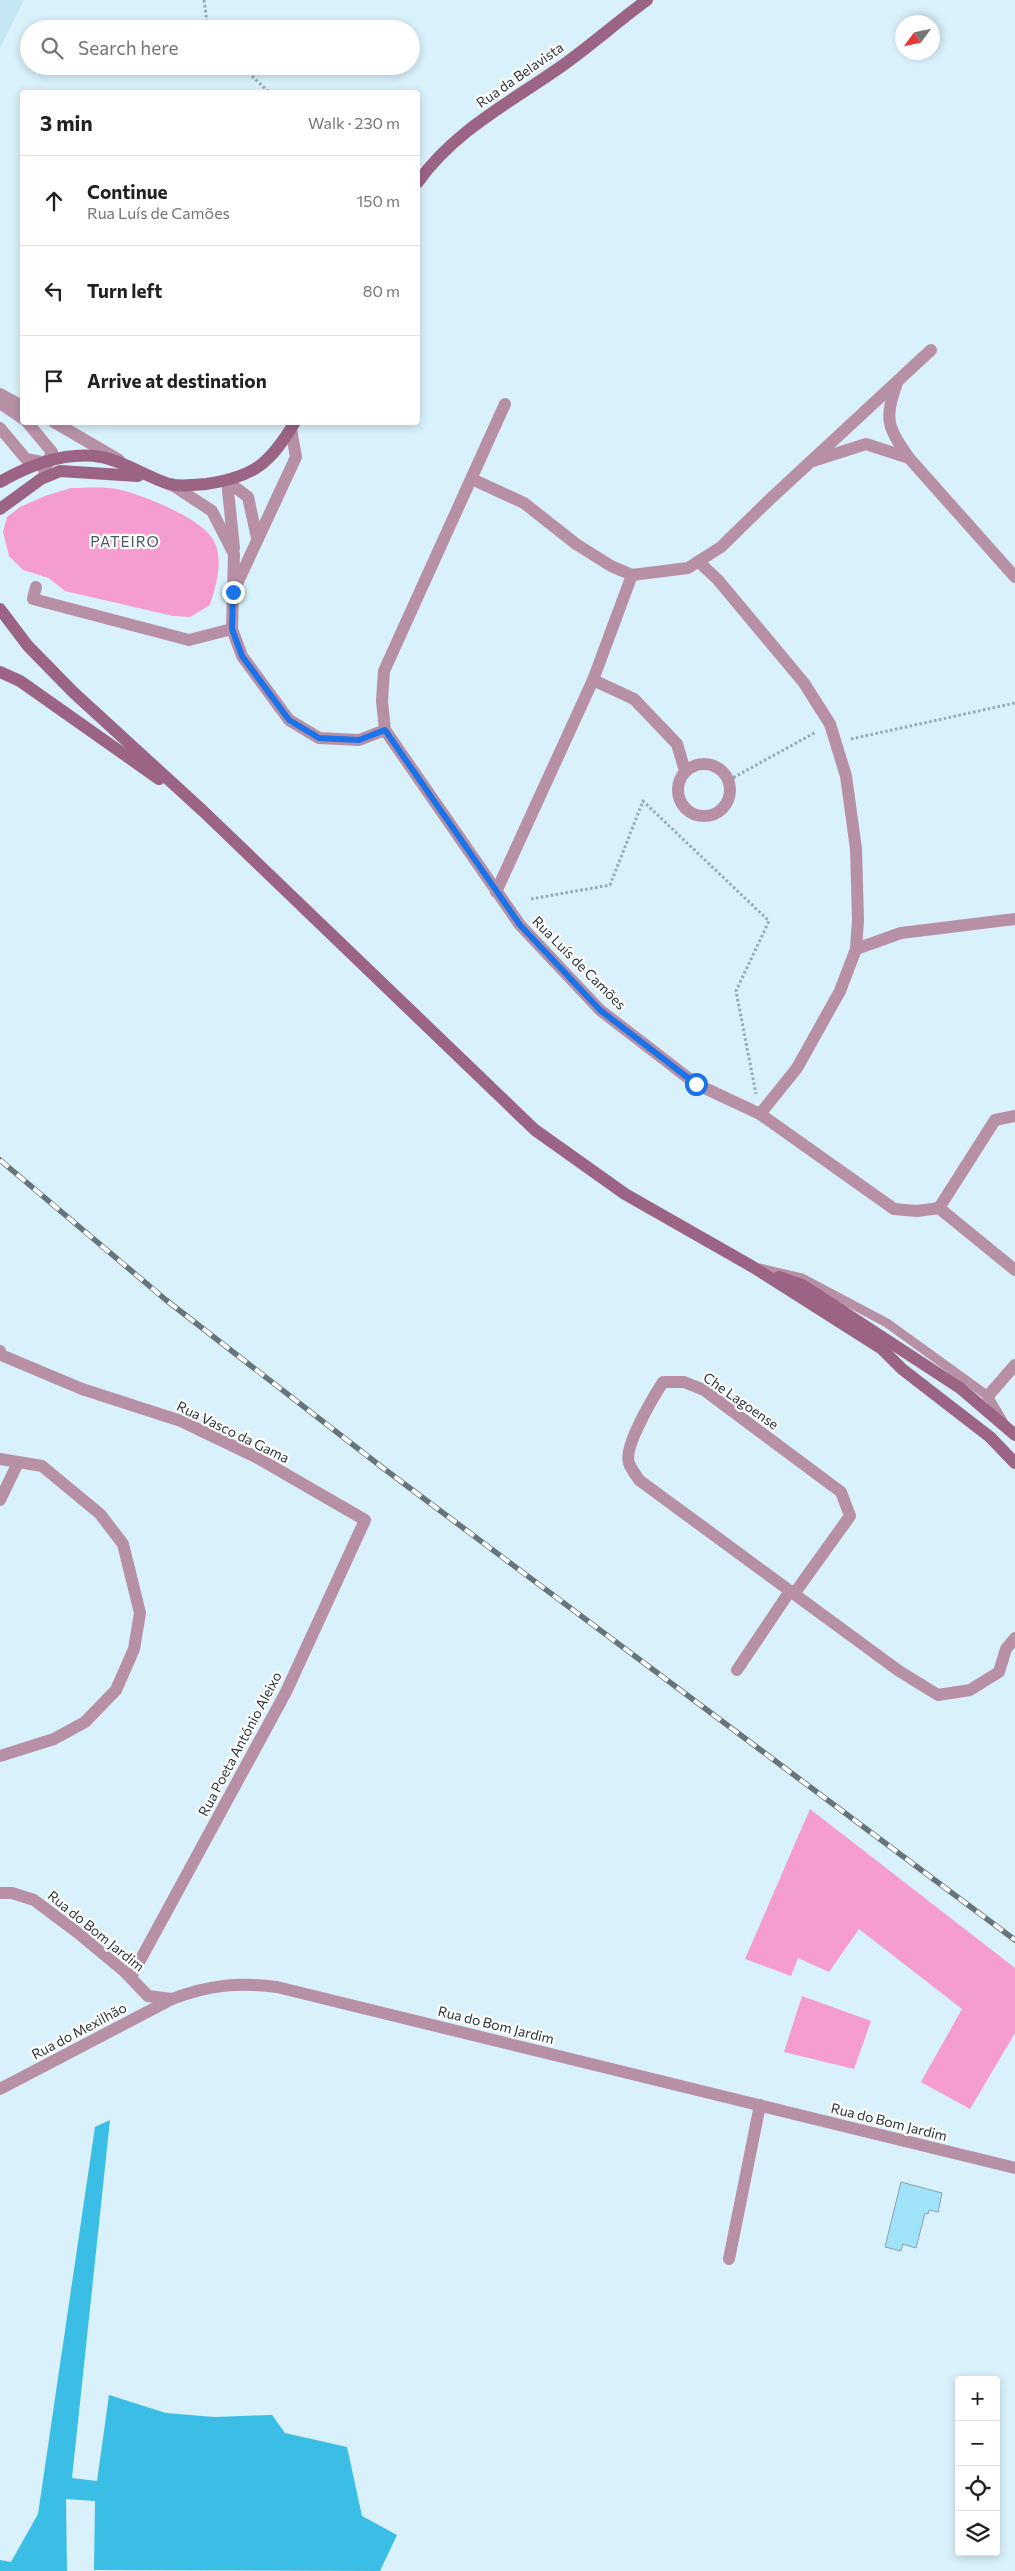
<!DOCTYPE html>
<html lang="en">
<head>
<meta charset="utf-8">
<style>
  :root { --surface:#fff; --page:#f2f2f2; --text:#202124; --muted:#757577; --line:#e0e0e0 }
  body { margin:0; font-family:Commissioner,sans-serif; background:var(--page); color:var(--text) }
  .controls { position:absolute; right:15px; bottom:15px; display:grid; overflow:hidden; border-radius:5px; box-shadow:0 2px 8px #0003 }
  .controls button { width:45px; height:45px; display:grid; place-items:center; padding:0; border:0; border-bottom:1px solid var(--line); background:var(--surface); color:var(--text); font:25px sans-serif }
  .compass { position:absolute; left:895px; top:15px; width:45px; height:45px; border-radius:50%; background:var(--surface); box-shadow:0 2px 8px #0003; rotate:237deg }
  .stop { position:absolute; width:15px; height:15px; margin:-11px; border:4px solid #1a73e8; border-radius:50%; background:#fff }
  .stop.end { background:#1a73e8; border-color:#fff; box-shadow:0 1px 5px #0008 }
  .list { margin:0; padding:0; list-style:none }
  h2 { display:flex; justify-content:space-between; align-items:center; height:65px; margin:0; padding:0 20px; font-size:21px }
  h2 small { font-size:16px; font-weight:400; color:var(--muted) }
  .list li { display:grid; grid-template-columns:32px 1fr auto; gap:15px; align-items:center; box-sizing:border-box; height:90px; padding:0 20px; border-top:1px solid var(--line) }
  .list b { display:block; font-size:19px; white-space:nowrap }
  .list p { margin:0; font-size:16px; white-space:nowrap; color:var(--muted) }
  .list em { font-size:16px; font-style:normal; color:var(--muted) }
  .icon { flex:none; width:28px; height:28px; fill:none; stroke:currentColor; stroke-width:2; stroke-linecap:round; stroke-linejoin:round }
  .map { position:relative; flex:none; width:1015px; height:2571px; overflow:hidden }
  .search { position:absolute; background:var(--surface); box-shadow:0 2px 8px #0003; left:20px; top:20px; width:400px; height:55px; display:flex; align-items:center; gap:12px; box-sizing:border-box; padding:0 18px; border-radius:28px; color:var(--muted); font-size:19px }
  .panel { position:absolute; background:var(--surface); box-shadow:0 2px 8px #0003; left:20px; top:90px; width:400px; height:335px; border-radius:5px }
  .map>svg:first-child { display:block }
  .built { fill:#c5e6f3 }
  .green { fill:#f59cd0 }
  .water { fill:#3bbee6 }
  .building { fill:#a1e3fb; stroke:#8ba2ab }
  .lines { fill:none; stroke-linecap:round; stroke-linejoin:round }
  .path { stroke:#97a9b1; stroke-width:3; stroke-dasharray:2.5 2.5; stroke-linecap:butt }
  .lane { stroke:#b890a6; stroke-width:9 }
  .street { stroke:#b890a6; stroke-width:12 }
  .secondary { stroke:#9b6484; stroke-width:12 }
  .rail-casing { stroke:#67757b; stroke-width:5.5 }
  .rail { stroke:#fff; stroke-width:4; stroke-dasharray:11; stroke-linecap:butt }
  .route { stroke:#1a73e8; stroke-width:6 }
  .labels { text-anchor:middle; stroke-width:4.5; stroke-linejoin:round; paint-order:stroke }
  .street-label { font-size:14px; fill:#2d363a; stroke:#fff }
  .neighbourhood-label { font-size:15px; letter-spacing:1px; fill:#445860; stroke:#fff }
</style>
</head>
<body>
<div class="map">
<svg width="1015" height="2571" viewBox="0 0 1015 2571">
  <rect width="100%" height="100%" fill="#d9f1fb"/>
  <polygon class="built" points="0,0 24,0 0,48"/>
  <g class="green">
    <path d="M71,488c16,0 34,-2 50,2 24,6 82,29 93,51 10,20 2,44 -4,64l-20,12 -17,-1 -108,-25 -16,-13 -26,-8 -14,-14 -6,-24 4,-15 13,-10 25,-11z"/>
    <polygon points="810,1809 1015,1968 1015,2033 970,2109 921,2082 962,2009 859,1929 829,1972 798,1958 791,1976 745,1959"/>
    <polygon points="802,1996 871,2021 854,2069 784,2052"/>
  </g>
  <polygon class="water" points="110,2120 72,2478 97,2481 109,2395 166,2413 214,2417 272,2415 285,2433 347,2447 362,2516 397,2535 380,2571 94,2570 95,2501 66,2499 67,2571 0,2571 0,2560 11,2562 38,2514 95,2127"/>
  <polygon class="building" points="901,2182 942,2193 938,2212 929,2210 928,2214 925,2213 916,2248 903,2244 901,2251 885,2247"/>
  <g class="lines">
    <g class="path">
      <polyline points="204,0 208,29"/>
      <polyline points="241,66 269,92"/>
      <polyline points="851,739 1015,703"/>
      <polyline points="729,780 816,732"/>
      <polyline points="531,899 610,885 643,801 769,921 736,991 756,1094"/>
    </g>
    <polyline class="lane" points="759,1268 802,1278 887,1323 988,1396 1003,1421"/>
    <g class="street">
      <path d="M897,383c-13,37 -10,43 12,75"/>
      <polyline points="0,394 22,406"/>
      <polyline points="0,403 22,418"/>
      <polyline points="505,404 384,671 382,701 385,730 520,925 600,1010 696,1084 760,1114 894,1209 917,1211 939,1208 1015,1270"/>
      <polyline points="27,422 52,452 44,470"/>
      <polyline points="54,422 119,460"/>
      <polyline points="0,428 26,459 48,463"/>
      <polyline points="813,461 866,444 909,458 1015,577"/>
      <polyline points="472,479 524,503 576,544 611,566 632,575 688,568 721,547 767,502 931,350"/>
      <polyline points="227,481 234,548"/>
      <polyline points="227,481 248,497 257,538"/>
      <polyline points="171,484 212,511 234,554 232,629 242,656 289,720 319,738 359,740 385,730"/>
      <polyline points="699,562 718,580 804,683 830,724 846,776 856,849 858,920 856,949 840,991 797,1068 760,1114"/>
      <polyline points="236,586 296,457 291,429"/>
      <polyline points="36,587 33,599 189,640 232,629"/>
      <polyline points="593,680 634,699 677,744 685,771"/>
      <circle cx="704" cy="790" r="26"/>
      <polyline points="496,892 593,680 632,575"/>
      <polyline points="856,949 901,933 1015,919"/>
      <polyline points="939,1208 995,1120 1015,1116"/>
      <polyline points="0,1351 1,1355 82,1389 181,1421 256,1457 365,1520 286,1692 131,1977"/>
      <polyline points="988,1396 1015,1365"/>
      <polyline points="0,1459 42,1466 100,1514 123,1544 140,1613 134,1649 116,1690 85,1722 54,1739 0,1756"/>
      <polyline points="0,1500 18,1463"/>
      <path d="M794,1594l56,-78 -9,-24 -137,-102 -20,-8h-21c-9,14 -40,65 -34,81 2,6 7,12 10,17l260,191 39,24 32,-5 29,-18 7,-23 9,-11"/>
      <polyline points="737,1670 790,1591"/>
      <polyline points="0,1893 12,1893 34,1900 78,1933 125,1972 148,1996 172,1999"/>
      <path d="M0,2089l172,-90c37,-14 65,-17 105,-12l738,181"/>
      <polyline points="729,2259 760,2105"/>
    </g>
    <g class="secondary">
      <path d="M418,182c36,-51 91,-79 141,-114 30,-21 58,-46 88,-68"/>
      <path d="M0,482c30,-17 66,-31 101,-25 20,3 46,20 68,27 10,3 26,1 37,0 49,-7 64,-21 89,-62"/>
      <polyline points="0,509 41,479 60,471 138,476"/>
      <polyline points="0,609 28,646 73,692 203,811 535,1130 625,1194 753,1267 882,1349 902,1369 990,1437 1015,1463"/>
      <polyline points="0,672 20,681 159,779"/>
      <polyline points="779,1277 804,1286 960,1388 1015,1435"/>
    </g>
    <g class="rail-casing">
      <polyline id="rail" points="0,1160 166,1300 383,1468 1015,1940"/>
    </g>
    <use href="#rail" class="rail"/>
  </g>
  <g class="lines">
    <polyline class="route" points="233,592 232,629 242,656 289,720 319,738 359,740 385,730 520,925 600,1010 696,1084"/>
  </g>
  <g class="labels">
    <g class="street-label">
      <text transform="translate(520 75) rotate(-35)" y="5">Rua da Belavista</text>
      <text transform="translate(579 963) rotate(45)" y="5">Rua Luís de Camões</text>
      <text transform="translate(741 1401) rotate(35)" y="5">Che Lagoense</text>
      <text transform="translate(233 1432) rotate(26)" y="5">Rua Vasco da Gama</text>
      <text transform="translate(240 1744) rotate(-62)" y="5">Rua Poeta António Aleixo</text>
      <text transform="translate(96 1931) rotate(39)" y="5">Rua do Bom Jardim</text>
      <text transform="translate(496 2025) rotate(14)" y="5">Rua do Bom Jardim</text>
      <text transform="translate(79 2031) rotate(-28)" y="5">Rua do Mexilhão</text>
      <text transform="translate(889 2122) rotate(14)" y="5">Rua do Bom Jardim</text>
    </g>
    <g class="neighbourhood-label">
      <text x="125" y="547">PATEIRO</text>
    </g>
  </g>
</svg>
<div class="controls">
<button>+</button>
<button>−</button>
<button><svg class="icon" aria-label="locate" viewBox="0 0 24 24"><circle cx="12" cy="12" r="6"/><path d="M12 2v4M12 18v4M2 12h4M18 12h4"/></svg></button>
<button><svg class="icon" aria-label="layers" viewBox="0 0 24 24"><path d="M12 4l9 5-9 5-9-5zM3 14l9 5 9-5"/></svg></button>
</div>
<svg class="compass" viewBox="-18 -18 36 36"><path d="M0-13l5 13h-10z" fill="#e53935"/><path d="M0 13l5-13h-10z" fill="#757577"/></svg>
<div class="stop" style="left:696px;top:1084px"></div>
<div class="stop end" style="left:233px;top:592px"></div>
<div class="search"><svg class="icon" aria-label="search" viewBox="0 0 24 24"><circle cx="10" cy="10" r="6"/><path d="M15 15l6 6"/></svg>Search here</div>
<section class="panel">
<h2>3 min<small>Walk · 230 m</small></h2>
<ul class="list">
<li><svg class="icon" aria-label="ahead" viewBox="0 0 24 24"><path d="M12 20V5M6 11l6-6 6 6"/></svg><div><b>Continue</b><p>Rua Luís de Camões</p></div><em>150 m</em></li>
<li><svg class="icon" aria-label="left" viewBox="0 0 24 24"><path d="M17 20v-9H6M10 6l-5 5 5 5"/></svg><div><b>Turn left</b></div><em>80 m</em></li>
<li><svg class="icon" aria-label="arrive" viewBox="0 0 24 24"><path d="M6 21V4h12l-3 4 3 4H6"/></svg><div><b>Arrive at destination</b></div></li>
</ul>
</section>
</div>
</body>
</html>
